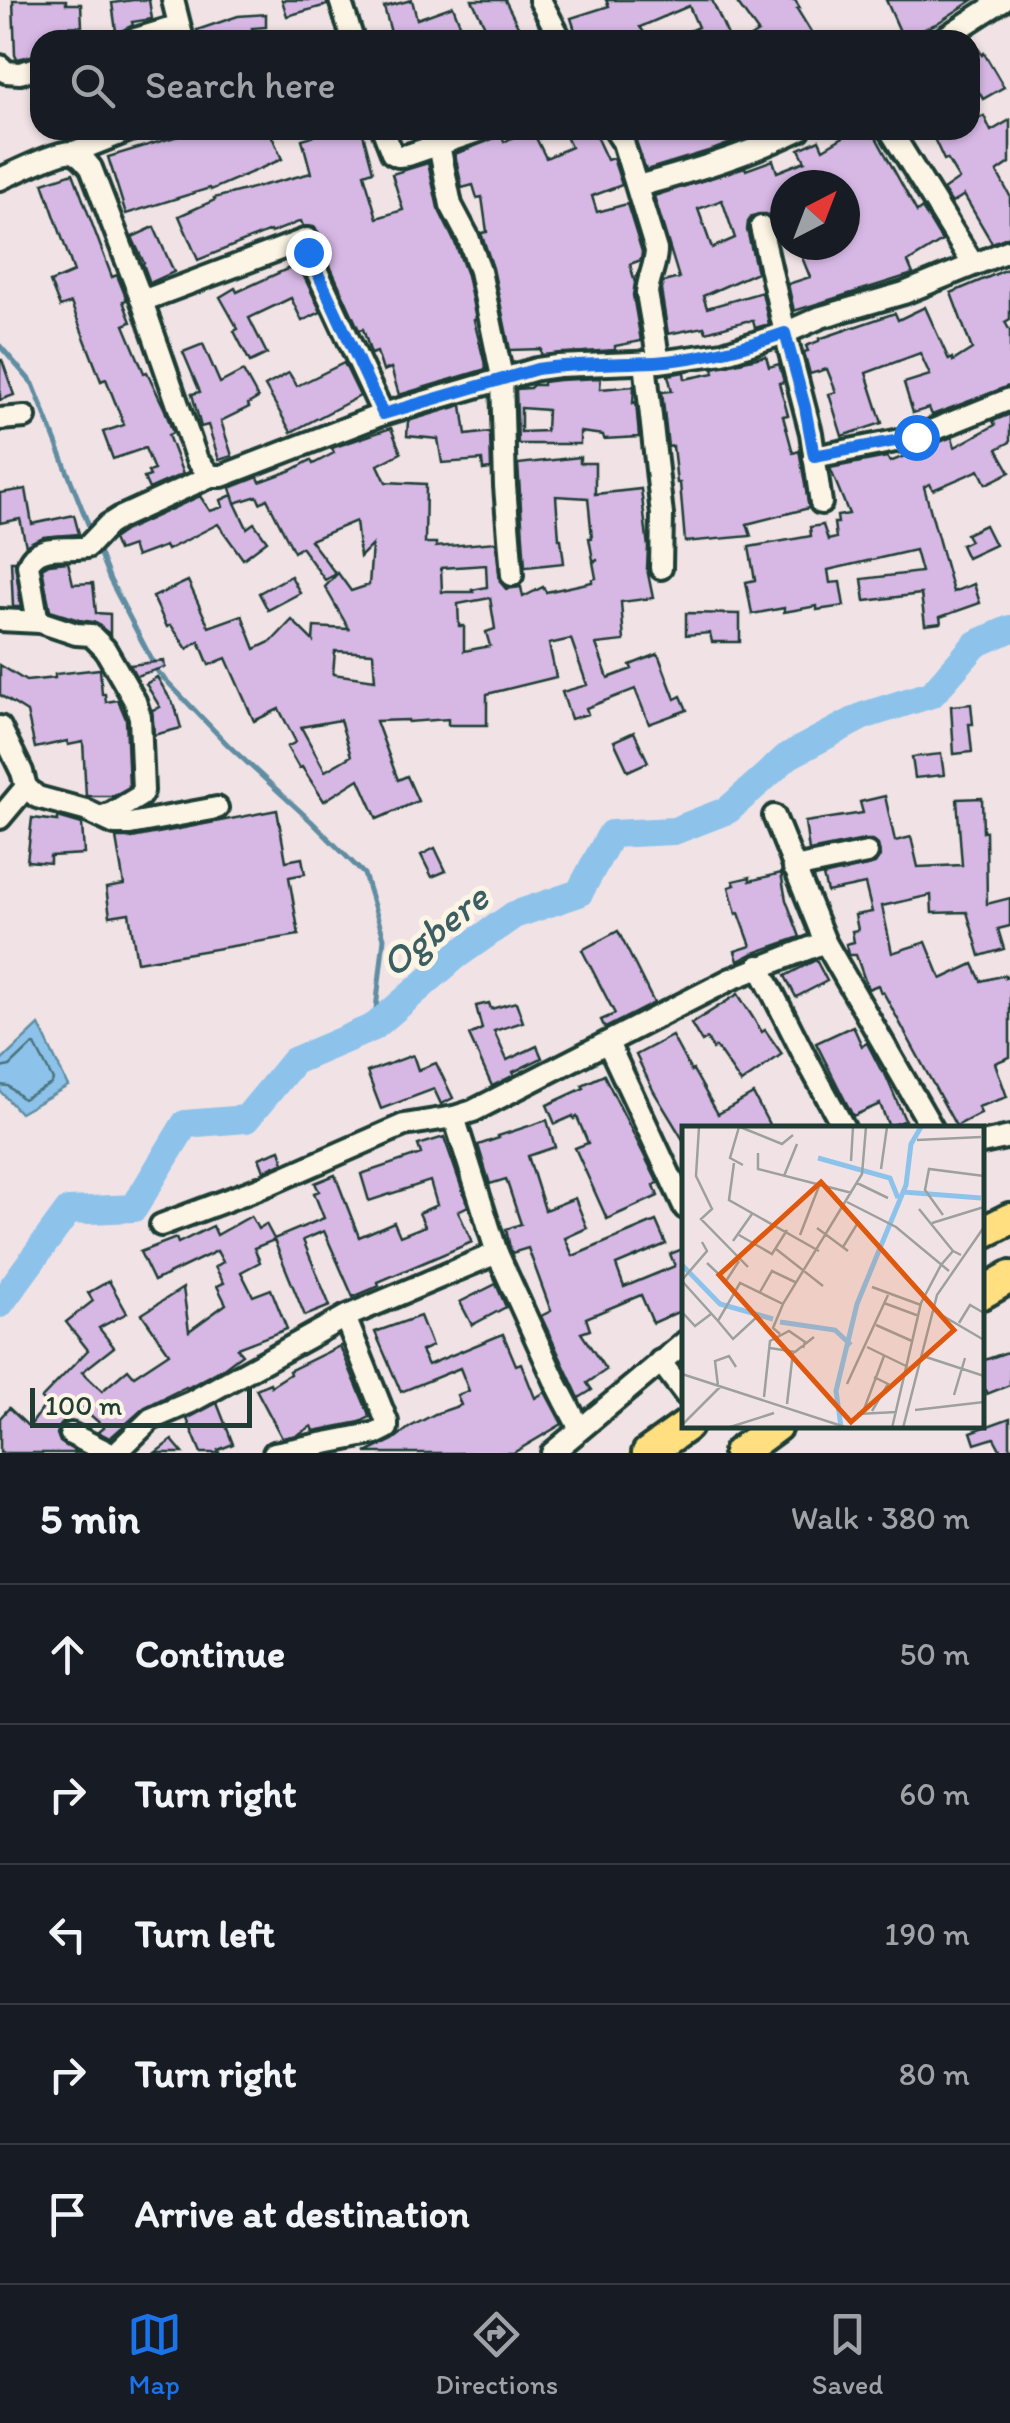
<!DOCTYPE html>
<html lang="en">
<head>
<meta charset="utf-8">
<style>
  :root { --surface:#171b24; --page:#242831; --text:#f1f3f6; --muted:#9ea1a6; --line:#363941; --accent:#1a73e8 }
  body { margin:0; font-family:Itim,sans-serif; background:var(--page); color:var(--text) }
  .compass { position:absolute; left:770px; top:170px; width:90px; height:90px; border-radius:50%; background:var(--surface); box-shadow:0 2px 8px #0004; rotate:42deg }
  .scale { position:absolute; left:30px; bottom:25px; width:222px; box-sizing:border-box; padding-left:10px; border:5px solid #1f3d34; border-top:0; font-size:28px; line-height:35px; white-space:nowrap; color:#1f3d34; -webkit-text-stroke:8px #fcf5e5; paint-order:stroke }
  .stop { position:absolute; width:30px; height:30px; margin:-22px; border:8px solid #1a73e8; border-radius:50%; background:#fff }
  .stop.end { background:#1a73e8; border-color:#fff; box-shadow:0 2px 10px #0008 }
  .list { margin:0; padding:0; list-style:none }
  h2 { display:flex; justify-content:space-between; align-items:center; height:130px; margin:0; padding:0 40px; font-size:42px }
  h2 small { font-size:32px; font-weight:400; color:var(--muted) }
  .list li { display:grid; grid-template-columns:65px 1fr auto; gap:30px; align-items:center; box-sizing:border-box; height:140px; padding:0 40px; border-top:2px solid var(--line) }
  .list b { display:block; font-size:38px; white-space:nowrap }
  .list em { font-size:32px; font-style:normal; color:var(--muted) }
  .icon { flex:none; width:55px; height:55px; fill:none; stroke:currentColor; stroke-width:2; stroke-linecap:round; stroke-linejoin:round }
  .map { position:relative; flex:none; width:1010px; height:1453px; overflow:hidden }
  .search { position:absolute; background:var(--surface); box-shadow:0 2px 8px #0004; left:30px; right:30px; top:30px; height:110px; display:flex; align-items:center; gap:25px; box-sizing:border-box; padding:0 35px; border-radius:30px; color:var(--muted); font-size:38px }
  .sheet { height:830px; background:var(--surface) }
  nav { display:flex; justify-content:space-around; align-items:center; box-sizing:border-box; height:140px; border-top:2px solid var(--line); background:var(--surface); font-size:28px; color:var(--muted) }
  nav a { display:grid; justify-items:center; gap:5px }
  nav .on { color:var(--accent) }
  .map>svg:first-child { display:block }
  .water { fill:#8dc3eb; stroke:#618da2; stroke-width:2.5 }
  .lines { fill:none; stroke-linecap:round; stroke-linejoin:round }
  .shore { stroke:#4b737d; stroke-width:2.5 }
  .stream { stroke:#618da2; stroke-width:5 }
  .river { stroke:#8dc3eb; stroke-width:28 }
  .building { fill:#d7b8e5; stroke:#1f3d34; stroke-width:2.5; fill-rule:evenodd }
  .minor-casing { stroke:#1f3d34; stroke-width:28 }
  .highway-casing { stroke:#1f3d34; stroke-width:38 }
  .minor { stroke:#fcf5e5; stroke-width:20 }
  .highway { stroke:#ffdf80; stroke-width:30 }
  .route { stroke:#1a73e8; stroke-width:12 }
  .labels { text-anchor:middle; stroke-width:10; stroke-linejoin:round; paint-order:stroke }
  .water-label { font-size:40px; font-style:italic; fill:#3a5e62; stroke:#fcf5e5 }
  .inset-river { fill:none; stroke:#8dc3eb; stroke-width:5 }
  .inset-road { fill:none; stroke:#9da19e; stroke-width:2.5 }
  .view { fill:#de580e; fill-opacity:0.15; stroke:#de580e; stroke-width:5 }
  .inset-edge { fill:none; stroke:#1f3d34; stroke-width:5 }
</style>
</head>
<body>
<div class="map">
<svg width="1010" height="1453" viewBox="0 0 1010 1453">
  <rect width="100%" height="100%" fill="#f1e3e5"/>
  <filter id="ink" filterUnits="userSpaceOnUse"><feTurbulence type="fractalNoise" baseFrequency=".01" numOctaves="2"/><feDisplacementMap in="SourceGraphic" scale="20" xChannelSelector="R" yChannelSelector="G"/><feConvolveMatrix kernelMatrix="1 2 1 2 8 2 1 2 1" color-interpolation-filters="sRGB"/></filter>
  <g filter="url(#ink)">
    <polygon class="water" points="39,1025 68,1086 20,1113 0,1091 0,1062"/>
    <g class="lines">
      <polyline class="shore" points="0,1068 10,1066 31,1046 35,1045 53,1080 51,1084 23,1099 8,1086 0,1085"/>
      <g class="stream">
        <polyline points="0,346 33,384 92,534"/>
        <polyline points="96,544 110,580 158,672 229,746 311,821 364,874 384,938 374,1027"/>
      </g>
      <polyline class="river" points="0,1304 68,1211 134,1208 185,1124 246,1119 294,1061 374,1027 457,955 514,915 579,893 611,834 674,831 728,810 788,756 863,716 932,694 976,644 1010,629"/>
    </g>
    <g class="building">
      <polygon points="13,0 66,0 66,4 81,4 82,26 57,27 56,40 40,40 40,54 17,59 15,55"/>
      <polygon points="133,0 149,0 152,19 132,22 133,25 123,30 117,38 112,3"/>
      <polygon points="282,0 327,0 327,5 287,16"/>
      <polygon points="412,0 417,19 453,6 466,40 393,40 384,7"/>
      <polygon points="472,0 505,0 525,40 492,40"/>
      <polygon points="606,0 712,0 730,40 669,40 698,27 689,6 640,27 650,40 578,40 571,18 609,6"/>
      <polygon points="735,0 795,0 800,8 797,9 816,40 746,40 758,32"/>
      <polygon points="886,0 973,0 936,24 903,38"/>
      <polygon points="266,14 266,27 252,28 257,40 201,40 197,30 238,16"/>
      <polygon points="971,37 982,55 984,53 1004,87 983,99 970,77"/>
      <polygon points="984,116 991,131 1010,120 1010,163 997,172 1010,196 1010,236 992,243 964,195 952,203 943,190 959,179 947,159 944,160 930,130 970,130 970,122"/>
      <polygon points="198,130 269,130 282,159 211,190 210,188 126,214 108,157"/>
      <polygon points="334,130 362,130 373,171 364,174 377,218 403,210 392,174 428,163 438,208 455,243 467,275 476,319 474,320 486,369 399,395 391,368 383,371 377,352 371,354 363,329 359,330 322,248 319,233 314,227 303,226 301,221 271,233 270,231 198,260 179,216 215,200 214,198 311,173 302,139"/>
      <polygon points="527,130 532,130 546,158 571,147 563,130 593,130 607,160 613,158 622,185 592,196 597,212 627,204 642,252 641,260 630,264 635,283 633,295 641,341 615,346 615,350 541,355 541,349 510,350 493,268 481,233 487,232 482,197 477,198 473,185 462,188 455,154 502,135 504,142"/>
      <polygon points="632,130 686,130 687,136 704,130 765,130 715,149 646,170"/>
      <path d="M855,130h17l45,82 5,-4 20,33 -34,21 5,12 -119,37 -6,-27 22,-7 -13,-32h48v-60h-60v30l-13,5 -6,-6h-7l-7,2 -4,6 -1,8 10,42 -54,24 4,12 55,-16 7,32 -14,4 -2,-7h-7l-40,11 -2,-5 -36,7 -7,-44 2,-8 16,-4 -25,-82 91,-29 1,3 27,-10 4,12 28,-11 -6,-12 20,-9 4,9zM722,200l13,38 -23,10 -14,-39z"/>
      <polygon points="73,173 112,277 117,275 127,300 123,301 131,322 124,325 144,373 147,372 165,410 173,433 168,435 183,474 149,489 144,478 150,476 148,472 154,470 145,448 113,459 103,432 124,425 106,379 101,381 71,303 60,307 50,282 74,272 43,183"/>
      <polygon points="154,227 174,272 150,283 143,264 144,263 132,237"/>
      <polygon points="298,264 321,312 302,321 291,298 249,318 267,354 250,362 234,331 238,329 220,297 235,288 237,292"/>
      <polygon points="1010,268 1010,319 1005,322 1010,331 1010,386 932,415 929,408 913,413 904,383 930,375 920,353 866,373 882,423 842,436 829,394 836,392 827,369 810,374 804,352 808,351 806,346 819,341 819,339 895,313 898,320 925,307 949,360 952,358 953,361 972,349 951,293"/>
      <polygon points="203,344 220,383 243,371 258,398 248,404 249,407 221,421 232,456 219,460 208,425 201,427 192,394 200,392 183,352"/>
      <polygon points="766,356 769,367 779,364 784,382 779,383 788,415 783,416 793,453 799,451 800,455 809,508 747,524 751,536 685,542 680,483 677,483 673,446 668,447 662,392 672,391 668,375 684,372 685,379 714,373 713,368"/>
      <polygon points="0,360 2,360 14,395 0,400"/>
      <polygon points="344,363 360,396 291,432 265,386 289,373 297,386"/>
      <path d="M601,378l-1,11 34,-3 -1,17 3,-1 3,35 -35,2 -1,-4 -23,-3v12h-62l-2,-55 14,-1 3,-3h10v-3l16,-2zM521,408l26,2 -1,21 -25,1z"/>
      <polygon points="462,405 466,435 490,432 491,469 483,470 482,460 442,463 438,439 407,436 408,421"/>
      <polygon points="1010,414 1010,442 997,449 1010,472 986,484 979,470 933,490 930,484 924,487 953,592 974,584 980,603 940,617 941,623 925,625 921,594 865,601 862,579 921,572 915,550 828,570 830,583 840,582 844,606 817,610 817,606 784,612 784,608 752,614 746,582 755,580 749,547 811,536 810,527 823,525 828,540 836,538 834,523 838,523 837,516 849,514 830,468 887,457 890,462 952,437 955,447 995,425 993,421"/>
      <path d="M391,428l10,25 -23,12 8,17 40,2 -1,59h11v4l60,-5 4,40 6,7 15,-2 2,10 20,-10 3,5 46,-10v-3l4,-1 -3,-16 5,-2h-5l-4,-22h3l-4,-40 -32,-2 3,43h2l3,24 -39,4 -7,-103 62,-7v6h15v31l46,-5 7,58 -1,22 6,29 -32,4 3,39 -28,3 12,34 24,-9 -2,-4 28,-11 17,45 6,-3 6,14 -38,14 -14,-35 -49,19 2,6 -17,5 -9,-27 25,-7 -16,-46 -22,5 7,33 -69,17v31h-39v-6l-40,3v-2l-32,1 22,59 9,-4 11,25 -41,18 -18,-40 -35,22 -22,-34 -3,1 -12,-21 9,-5 -17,-33 -25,12 -28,-63 -17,7 -10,-24 -12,8 -16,-24 -4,2 -14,-30 35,-16 21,46 33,-12 13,34 17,-8 20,-21 21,21 1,-14 35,2 -24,-42 13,-14 13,18 18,-6 3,-40 -12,12 -4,-36 -46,19 26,34 -11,6 -24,-33 -7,5 -27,-53 -7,4 -3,-7 -22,7 12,25 7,-5 13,18 -24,18 -25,-35 -51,26 -2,-4 -29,11 -4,-11 -14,5 -5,-12 13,-9 74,-34 10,15 13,-4 -2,-7 11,-5 3,8 -5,-15 28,-11 2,5 32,-12 19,-10 2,4 21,-11 -2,-5zM486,565l1,22 -15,3 1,2h-31l-1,-24zM490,598l5,31 -9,3 4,14 -26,5v-25h-5l-1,-22zM335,651l38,2 2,27 -42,-6zM340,720l11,36 -26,15 -24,-44z"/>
      <polygon points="26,489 32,524 74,515 79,534 43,537 26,546 20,519 0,523 0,493"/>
      <polygon points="985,525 995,545 967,558 961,545 970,541 966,534"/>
      <polygon points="11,561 15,561 21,607 13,607"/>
      <polygon points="68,562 73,584 93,583 96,613 110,614 110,634 93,622 79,620 50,611 42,568 49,564"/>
      <polygon points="291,576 300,593 268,610 259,593"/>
      <polygon points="686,613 740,614 740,642 712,642 710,633 686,635"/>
      <polygon points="164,661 165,667 136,676 130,665"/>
      <polygon points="0,665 26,681 55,678 55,674 100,669 102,694 105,694 106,702 118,700 126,719 129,787 113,796 86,796 83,742 68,745 67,741 35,748 27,712 0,695"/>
      <polygon points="157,677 175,707 181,728 154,735 152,710 160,707 146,684"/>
      <polygon points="971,704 973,724 969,724 972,752 954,754 951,706"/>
      <polygon points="634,732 648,762 628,771 614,741"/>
      <polygon points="941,754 944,775 915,778 912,757"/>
      <polygon points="885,796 895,841 911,837 918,867 962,865 957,799 982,798 983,832 986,831 987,904 1010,898 1010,926 998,929 1004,949 980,956 967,912 932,913 931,895 882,906 892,953 926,942 941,979 973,964 981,981 1005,975 1005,978 1010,976 1010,1057 995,1063 1007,1097 978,1107 981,1113 956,1126 883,992 881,993 878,985 868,989 856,955 848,955 846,944 854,942 852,931 858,930 855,915 872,912 865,884 827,892 823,876 875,864 880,856 878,845 872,840 864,840 809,851 805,822 863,813 860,802"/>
      <polygon points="277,810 286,861 302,858 305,874 289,877 299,935 137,962 129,913 110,916 106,888 124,885 116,838 132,838"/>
      <polygon points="58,817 82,824 84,854 50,856 50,863 27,861 32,818 58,821"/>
      <polygon points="435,848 446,871 432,877 421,855"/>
      <polygon points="781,873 786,900 800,937 754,953 738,961 735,951 751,946 739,913 736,914 729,887 735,885 733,881 750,877 750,881"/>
      <polygon points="618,931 654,1003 605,1028 601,1020 615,1014 582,950"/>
      <polygon points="816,960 827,981 796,997 785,976"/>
      <polygon points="738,994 762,1032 765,1030 782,1054 741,1083 716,1047 713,1049 707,1039 702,1042 691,1024"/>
      <polygon points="516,1002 523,1022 494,1031 507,1060 537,1046 542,1058 513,1072 514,1075 492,1086 469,1035 482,1029 476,1006 489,1003 491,1009"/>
      <polygon points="853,1026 862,1046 867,1043 882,1072 883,1071 886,1076 905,1120 889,1127 880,1104 853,1116 816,1043"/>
      <polygon points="672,1036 691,1071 693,1070 718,1114 753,1094 771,1128 685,1128 685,1143 654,1092 636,1055"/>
      <polygon points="413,1055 418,1070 436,1063 453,1098 441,1104 434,1089 381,1109 367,1072"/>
      <polygon points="604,1075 658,1183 654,1185 658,1196 607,1219 575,1148 588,1143 577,1117 574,1119 573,1116 555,1124 547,1105 584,1088 582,1085"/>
      <polygon points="547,1120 555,1147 528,1156 545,1210 575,1198 587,1228 565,1238 573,1256 656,1221 666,1244 616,1265 624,1287 675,1266 670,1254 685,1248 685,1309 653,1323 641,1295 586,1318 590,1330 581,1333 606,1370 587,1383 592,1390 579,1398 541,1316 551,1311 528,1248 512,1253 510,1248 506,1229 521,1224 506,1179 490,1184 478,1145 499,1138 498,1136"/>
      <polygon points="444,1137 468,1206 458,1211 472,1242 378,1282 379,1286 353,1297 324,1231 303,1240 330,1306 305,1316 274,1240 254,1248 260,1262 241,1272 253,1296 271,1289 287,1329 237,1348 242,1354 222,1369 187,1388 186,1387 145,1407 110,1438 98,1432 104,1427 79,1405 60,1426 57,1434 60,1442 78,1453 0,1453 0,1418 9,1408 29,1427 46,1404 41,1399 88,1350 66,1322 93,1301 88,1293 109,1281 127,1313 99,1328 114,1347 82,1372 102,1391 128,1369 134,1376 169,1353 142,1314 183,1288 189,1331 226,1304 217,1286 224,1283 215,1267 223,1262 217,1251 154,1281 140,1252 176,1238 178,1243 213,1226 217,1235 251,1216 258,1229 266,1224 274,1239 324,1218 314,1193 319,1191 315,1183 335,1175 359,1237 394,1222 400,1236 425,1226 419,1213 437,1205 430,1181 369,1201 361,1174 421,1154 418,1145"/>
      <polygon points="280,1150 284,1162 264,1171 259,1158"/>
      <polygon points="496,1284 506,1307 472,1325 460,1302"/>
      <polygon points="420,1316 432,1346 421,1351 428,1365 503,1334 516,1365 521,1363 535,1398 545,1392 562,1424 513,1453 366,1453 393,1440 410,1427 435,1414 461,1405 457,1395 469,1391 460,1368 401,1392 375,1332"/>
      <polygon points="340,1346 370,1417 360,1422 314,1431 312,1426 297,1435 282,1438 256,1389 270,1383 271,1386 290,1374 289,1371"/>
      <polygon points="1010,1351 1010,1385 987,1394 982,1383 982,1361"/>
      <polygon points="217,1403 233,1444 218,1450 219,1453 201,1453 187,1419"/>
      <polygon points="1010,1418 1010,1453 1002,1453 994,1438 975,1444 971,1432"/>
      <polygon points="172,1440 183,1453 155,1453"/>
    </g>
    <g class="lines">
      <g class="minor-casing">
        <g id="minor">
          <polyline points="173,0 183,40"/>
          <polyline points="340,0 353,40"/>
          <polyline points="540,0 561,40"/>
          <polyline points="132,40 179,26"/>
          <polyline points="941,40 1003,0"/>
          <polyline points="0,66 6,72 20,73 40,67"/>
          <polyline points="383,130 392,153 398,156 408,155 481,130"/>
          <path d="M615,130l8,12 33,108c0,15 -8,28 -9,43l12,69"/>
          <polyline points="890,130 973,264"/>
          <polyline points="439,145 451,205 468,237 480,271 502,377 505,486 512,575"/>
          <polyline points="74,152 130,130"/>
          <path d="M0,179c14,-6 60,-29 72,-27 9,2 14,10 19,16l51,133 55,159 14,16h11l161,-62 154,-45 21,-3 101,-4 64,-9 62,-20 36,-16 83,-24 106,-43"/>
          <path d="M638,186c55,-15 109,-31 161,-56"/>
          <polyline points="761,227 785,333 811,433 821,503"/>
          <polyline points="142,301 307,239 308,252 383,414"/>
          <polyline points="645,362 662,515 661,568"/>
          <polyline points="0,419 25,417"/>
          <polyline points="814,457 916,437 1010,399"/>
          <polyline points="0,620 40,622 76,634 91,635 105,649 135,701 140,717 143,791 140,796 112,813 100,817"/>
          <path d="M40,622l-3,-5 -9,-52c9,-23 38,-14 59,-18l21,-22 11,-7 92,-42"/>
          <polyline points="0,727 22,772 26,787 37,797 85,810 115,824 130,824 217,808"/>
          <polyline points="774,816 825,942 932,1128"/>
          <polyline points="0,818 26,787"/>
          <polyline points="794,868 867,853"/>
          <polyline points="759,966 804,1055 844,1128"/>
          <polyline points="608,1043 685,1208"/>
          <polyline points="454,1117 497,1253 557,1385 580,1429"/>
          <polyline points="982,1143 1010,1137"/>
          <polyline points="161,1225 267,1185 404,1125 454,1117 473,1111 731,979 825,942"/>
          <polyline points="660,1361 685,1394"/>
          <polyline points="71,1434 109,1453"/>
          <polyline points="116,1453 151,1419 191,1402 345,1317 497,1253"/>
          <polyline points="274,1453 377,1433 387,1428 387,1422 345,1317"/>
          <polyline points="552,1453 685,1342"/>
        </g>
      </g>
      <g class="highway-casing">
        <g id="highway">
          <polyline points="982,1233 1010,1219"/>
          <polyline points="982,1293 1010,1277"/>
          <polyline points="648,1453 686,1426"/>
          <polyline points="739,1453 776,1426"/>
        </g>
      </g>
      <use href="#minor" class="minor"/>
      <use href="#highway" class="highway"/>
    </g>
  </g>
  <g class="lines" filter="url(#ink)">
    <path class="route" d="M308,252l75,162 154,-45c39,-6 78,-5 118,-7 45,-3 87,-14 130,-29l20,74 9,49 102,-19"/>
  </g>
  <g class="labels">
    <g class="water-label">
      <text transform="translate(434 930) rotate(-38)" y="14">Ogbere</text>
    </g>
  </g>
  <g transform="translate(682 1126)">
    <rect width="302" height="302" fill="#f1e3e5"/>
    <path class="inset-river" d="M136,32l72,20 8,20M221,66l78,6M0,139l38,39 53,15M98,196l55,8 16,15M159,301l-5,-36 21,-87 49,-119 5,-41 10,-17"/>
    <path class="inset-road" d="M17,1l-3,49 16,33 -11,10 47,48M57,1l-9,31 13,7M58,1l42,17 11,-9M235,14l64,-3M76,27v16l94,24M169,35l2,-34M52,37l-5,37 90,51M199,43l6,-42M102,50l13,-32M175,57l31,15M165,76l49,25 53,44M237,83l34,42M261,89l-18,-25 4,-21 55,7M250,97l52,-16M135,102l31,23M57,109l33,19 15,-24M118,109l21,-54M51,115l19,-27M161,121l16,-26M94,123l47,37M25,137l19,18 13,-20M0,154l25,-29 -5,-9M0,155l36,40 22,-38 43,21 79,-130 4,-47M190,161l49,18M78,166l12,-21 23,11M202,177l35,13M0,186l13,14 16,-12M256,187l46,27M36,195l15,18 26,-24M277,197l11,-18 14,8M194,199l36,16M98,208l-7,-6 10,-24M185,221l41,20M88,222l25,4 19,-15M244,231l58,19M0,248l166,54M165,258l41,-89M36,260l-3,-25 14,-5 7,11M272,269l11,-37M82,271l6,-56 19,-10 16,11 -2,6M105,278l6,-52M233,284l69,-8M190,285l16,-27 -14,-7M181,286l21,-56M175,288l40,-2M0,299l38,-38M45,302l47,-15M210,302l29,-125 20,-38 12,-14 8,4M221,302l34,-133 47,-68"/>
    <path class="view" d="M139,56l133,148 -103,92 -132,-147z"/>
    <rect width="302" height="302" class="inset-edge"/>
  </g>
</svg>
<svg class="compass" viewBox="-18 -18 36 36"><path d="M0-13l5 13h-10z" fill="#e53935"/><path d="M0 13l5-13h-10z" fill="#9ea1a6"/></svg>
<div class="scale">100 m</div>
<div class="stop" style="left:916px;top:437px"></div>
<div class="stop end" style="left:308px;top:252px"></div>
<div class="search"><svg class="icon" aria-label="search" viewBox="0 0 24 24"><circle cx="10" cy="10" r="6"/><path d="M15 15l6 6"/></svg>Search here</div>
</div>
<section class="sheet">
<h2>5 min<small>Walk · 380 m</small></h2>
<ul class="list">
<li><svg class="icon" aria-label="ahead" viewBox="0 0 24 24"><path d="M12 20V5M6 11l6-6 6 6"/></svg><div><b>Continue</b></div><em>50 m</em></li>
<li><svg class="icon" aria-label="right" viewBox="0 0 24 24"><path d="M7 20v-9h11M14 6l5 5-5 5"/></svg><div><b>Turn right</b></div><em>60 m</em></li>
<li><svg class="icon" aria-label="left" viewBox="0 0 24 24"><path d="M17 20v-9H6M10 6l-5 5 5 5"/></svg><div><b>Turn left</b></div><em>190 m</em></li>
<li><svg class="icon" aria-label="right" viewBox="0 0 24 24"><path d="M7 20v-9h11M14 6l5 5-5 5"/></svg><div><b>Turn right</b></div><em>80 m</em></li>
<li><svg class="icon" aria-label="arrive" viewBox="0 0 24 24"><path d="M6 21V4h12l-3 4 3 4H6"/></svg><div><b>Arrive at destination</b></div></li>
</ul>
</section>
<nav>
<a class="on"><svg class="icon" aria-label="map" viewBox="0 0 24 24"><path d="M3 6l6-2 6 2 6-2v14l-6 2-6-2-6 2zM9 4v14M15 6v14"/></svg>Map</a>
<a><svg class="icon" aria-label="directions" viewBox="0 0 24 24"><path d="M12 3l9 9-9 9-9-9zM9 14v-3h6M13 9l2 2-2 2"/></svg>Directions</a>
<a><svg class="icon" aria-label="saved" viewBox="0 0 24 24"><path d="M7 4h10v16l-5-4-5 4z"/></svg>Saved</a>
</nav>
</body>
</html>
